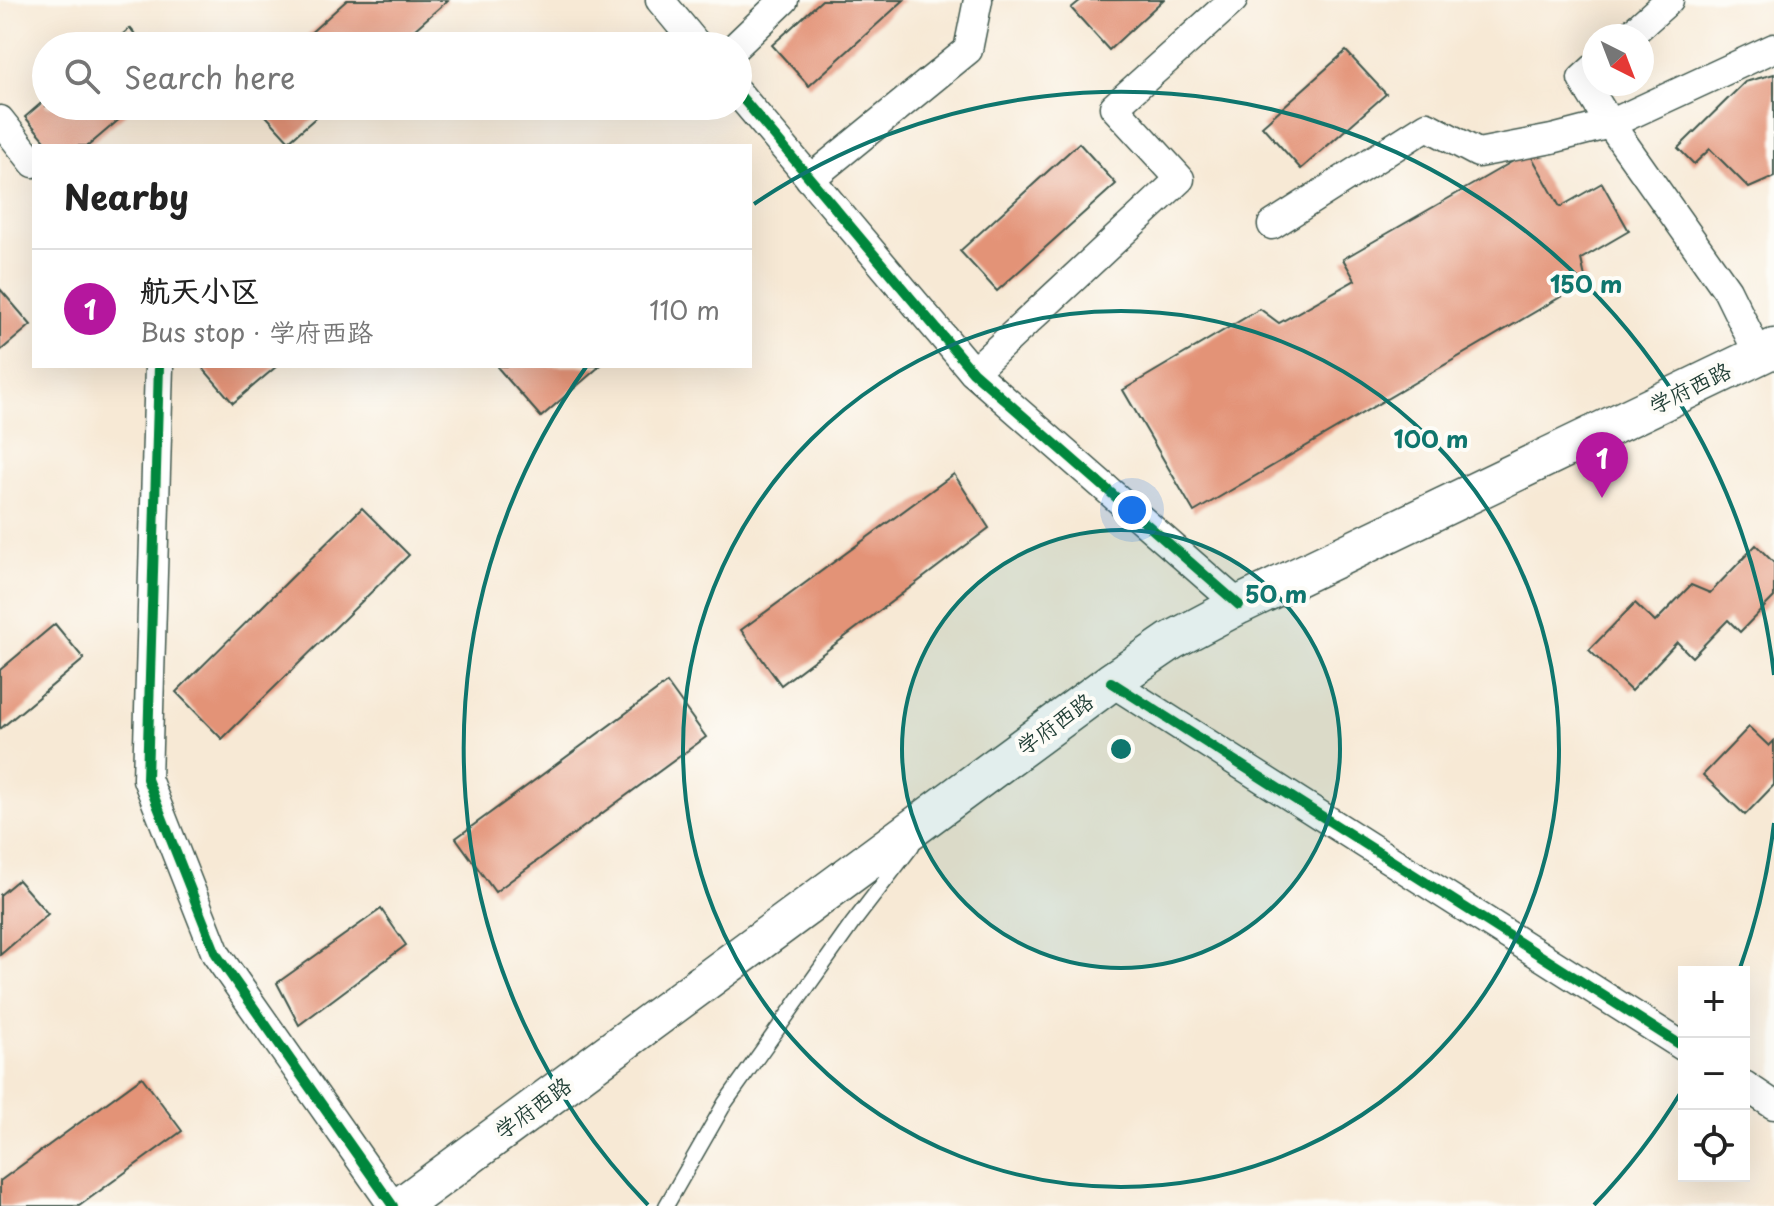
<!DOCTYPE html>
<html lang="en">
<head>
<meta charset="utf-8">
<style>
  :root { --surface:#fff; --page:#f2f2f2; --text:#222; --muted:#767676; --line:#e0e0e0; --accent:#b5179e }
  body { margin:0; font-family:"Playpen Sans","LXGW WenKai TC",sans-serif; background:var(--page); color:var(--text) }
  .controls { position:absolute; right:24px; bottom:24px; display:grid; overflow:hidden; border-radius:0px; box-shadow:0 8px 32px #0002 }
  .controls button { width:72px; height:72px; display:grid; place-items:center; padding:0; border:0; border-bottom:2px solid var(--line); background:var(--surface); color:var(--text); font:40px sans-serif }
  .compass { position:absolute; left:1582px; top:24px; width:72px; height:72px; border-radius:50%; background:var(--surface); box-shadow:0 8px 32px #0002; rotate:138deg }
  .you { position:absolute; left:1132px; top:510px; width:28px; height:28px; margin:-20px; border:6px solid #fff; border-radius:50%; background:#1a73e8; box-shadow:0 0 0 12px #1a73e833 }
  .badge { display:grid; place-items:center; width:52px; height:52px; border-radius:50%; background:var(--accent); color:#fff; font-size:26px; font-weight:700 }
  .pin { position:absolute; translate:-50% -66px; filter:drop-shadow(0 2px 4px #0008) }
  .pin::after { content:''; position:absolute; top:42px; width:28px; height:24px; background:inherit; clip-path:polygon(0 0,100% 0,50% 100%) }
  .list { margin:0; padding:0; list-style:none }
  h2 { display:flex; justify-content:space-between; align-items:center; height:104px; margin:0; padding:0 32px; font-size:34px }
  h2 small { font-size:26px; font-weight:400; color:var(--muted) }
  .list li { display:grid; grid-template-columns:52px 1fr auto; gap:24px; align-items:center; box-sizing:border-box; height:120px; padding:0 32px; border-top:2px solid var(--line) }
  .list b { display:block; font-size:30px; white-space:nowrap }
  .list p { margin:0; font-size:26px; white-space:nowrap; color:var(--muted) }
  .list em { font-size:26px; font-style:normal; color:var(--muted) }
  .icon { flex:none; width:44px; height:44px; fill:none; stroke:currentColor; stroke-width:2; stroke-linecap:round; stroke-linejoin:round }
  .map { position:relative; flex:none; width:1774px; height:1206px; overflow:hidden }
  .search { position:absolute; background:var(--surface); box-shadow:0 8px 32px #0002; left:32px; top:32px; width:720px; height:88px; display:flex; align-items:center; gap:20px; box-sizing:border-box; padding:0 28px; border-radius:44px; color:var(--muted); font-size:30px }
  .panel { position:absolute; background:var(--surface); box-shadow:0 8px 32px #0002; left:32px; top:144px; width:720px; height:224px; border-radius:0px }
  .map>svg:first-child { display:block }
  .building { fill:#e39377 }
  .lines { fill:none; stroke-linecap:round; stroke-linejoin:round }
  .service-casing { stroke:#3f574c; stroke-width:17 }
  .minor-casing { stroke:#3f574c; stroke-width:31 }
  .secondary-casing { stroke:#3f574c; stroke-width:41 }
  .service { stroke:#fff; stroke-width:14 }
  .minor { stroke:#fff; stroke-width:28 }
  .secondary { stroke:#fff; stroke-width:38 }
  .cycleway-casing { stroke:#fdfcf7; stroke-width:15 }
  .cycleway { stroke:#00873e; stroke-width:10 }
  .ring { fill:none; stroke:#0f766e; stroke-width:4 }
  .labels { text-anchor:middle; stroke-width:8; stroke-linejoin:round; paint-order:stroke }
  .street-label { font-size:22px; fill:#1f3d34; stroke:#fdfcf7 }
  .centre { fill:#0f766e; stroke:#fdfcf7; stroke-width:4 }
  .ring-label { font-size:24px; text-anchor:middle; font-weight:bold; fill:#0f766e; stroke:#fdfcf7; stroke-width:8; stroke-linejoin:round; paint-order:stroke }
</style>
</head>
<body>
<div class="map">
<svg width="1774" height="1206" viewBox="0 0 1774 1206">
  <rect width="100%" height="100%" fill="#fdfcf7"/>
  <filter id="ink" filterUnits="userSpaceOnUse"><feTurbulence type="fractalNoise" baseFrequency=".0125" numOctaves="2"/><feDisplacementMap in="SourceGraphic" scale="16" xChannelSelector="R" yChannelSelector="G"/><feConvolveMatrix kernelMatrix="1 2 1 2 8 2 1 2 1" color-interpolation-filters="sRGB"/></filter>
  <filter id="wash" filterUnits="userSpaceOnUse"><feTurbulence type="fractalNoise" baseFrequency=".006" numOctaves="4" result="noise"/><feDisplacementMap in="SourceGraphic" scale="32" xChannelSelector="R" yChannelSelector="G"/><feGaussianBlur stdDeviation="1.8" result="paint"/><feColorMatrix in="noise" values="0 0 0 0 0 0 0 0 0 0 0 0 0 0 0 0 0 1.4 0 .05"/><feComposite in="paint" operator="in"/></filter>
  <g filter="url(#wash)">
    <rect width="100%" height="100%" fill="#f7e9d5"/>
    <g id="blocks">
      <g class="building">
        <polygon points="347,0 448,0 396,46 296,46"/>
        <polygon points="822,0 904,0 809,86 772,45"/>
        <polygon points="1081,0 1163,0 1109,50 1071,8"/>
        <polygon points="130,28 145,46 109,46"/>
        <polygon points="1346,51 1386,94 1301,169 1262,126"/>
        <polygon points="1774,74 1774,177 1749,188 1710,149 1694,164 1678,148 1745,82"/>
        <polygon points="46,99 46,106 135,106 88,146 50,146 25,117"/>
        <polygon points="257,106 329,106 289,141"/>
        <polygon points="1079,143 1116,184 997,291 960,251"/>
        <polygon points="1529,152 1560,207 1602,183 1629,231 1581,259 1586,282 1194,512 1123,390 1260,309 1279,323 1355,280 1343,259"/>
        <polygon points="0,289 31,325 0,351"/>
        <polygon points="201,366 277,366 233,403"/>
        <polygon points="499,366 600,366 541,417 498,368"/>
        <polygon points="954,474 989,528 781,685 741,630"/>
        <polygon points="362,508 409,555 222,739 176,692"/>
        <polygon points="1756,545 1774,563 1774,597 1740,632 1728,620 1692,657 1677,642 1631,691 1589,650 1635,603 1655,622 1691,585 1710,593"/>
        <polygon points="55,624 84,659 0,729 0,670"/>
        <polygon points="667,683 706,737 495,892 456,838"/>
        <polygon points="1749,727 1769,746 1774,741 1774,785 1745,815 1703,775"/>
        <polygon points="18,880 48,914 0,955 0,895"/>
        <polygon points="381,909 406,945 299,1025 277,983"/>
        <polygon points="142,1077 182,1131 79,1206 0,1206 0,1181"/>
      </g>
    </g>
  </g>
  <g filter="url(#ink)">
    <use href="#blocks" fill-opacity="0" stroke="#3f574c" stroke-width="2"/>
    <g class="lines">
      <g class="service-casing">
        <polyline id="service" points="666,1206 725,1103 852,924 912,846"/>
      </g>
      <g class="minor-casing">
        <g id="minor">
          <polyline points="660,0 698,46"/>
          <polyline points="1629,36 1669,0"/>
          <polyline points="736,46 784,0"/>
          <polyline points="1594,68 1582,79 1610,124 1727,290 1759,355"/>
          <polyline points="738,93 973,372 1239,605"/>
          <polyline points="0,120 34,163"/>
          <polyline points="810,179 968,50 978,0"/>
          <polyline points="1272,225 1427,126 1478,153 1552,139 1610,124 1774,48"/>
          <polyline points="159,366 147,779 216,954 393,1206"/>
          <polyline points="973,372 1180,179 1114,107 1233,0"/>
          <polyline points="1111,682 1684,1047"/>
          <polyline points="1744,1085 1774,1105"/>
        </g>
      </g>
      <g class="secondary-casing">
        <polyline id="secondary" points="401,1206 1111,682 1171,641 1239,605 1774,348"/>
      </g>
      <use href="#service" class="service"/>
      <use href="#minor" class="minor"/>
      <use href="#secondary" class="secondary"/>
      <g class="cycleway-casing">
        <g id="cycleway">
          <polyline points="738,93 973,372 1239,605"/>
          <polyline points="159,366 147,779 216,954 393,1206"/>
          <polyline points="1111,682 1684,1047"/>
        </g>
      </g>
      <use href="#cycleway" class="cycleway"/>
    </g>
  </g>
  <circle cx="1121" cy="749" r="219" fill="#0f766e" fill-opacity=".12"/>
  <g class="ring">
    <circle cx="1121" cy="749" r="219"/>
    <circle cx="1121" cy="749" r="438"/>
    <path d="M1774 823A657 657 0 0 1 1740 968M1681 1092A657 657 0 0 1 1594 1205M648 1205A657 657 0 0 1 586 367M754 204A657 657 0 0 1 1774 675"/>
  </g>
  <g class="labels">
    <g class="street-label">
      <text transform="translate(1690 388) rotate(-26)" y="8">学府西路</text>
      <text transform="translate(1055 724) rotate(-36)" y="8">学府西路</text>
      <text transform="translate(533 1108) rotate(-36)" y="8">学府西路</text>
    </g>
  </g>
  <circle cx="1121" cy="749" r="12" class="centre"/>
  <g class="ring-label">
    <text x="1586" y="293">150 m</text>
    <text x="1431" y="448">100 m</text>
    <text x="1276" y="603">50 m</text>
  </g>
</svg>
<div class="controls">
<button>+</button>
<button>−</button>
<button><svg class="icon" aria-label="locate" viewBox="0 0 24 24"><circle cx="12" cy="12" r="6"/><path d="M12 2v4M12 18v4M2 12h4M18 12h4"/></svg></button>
</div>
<svg class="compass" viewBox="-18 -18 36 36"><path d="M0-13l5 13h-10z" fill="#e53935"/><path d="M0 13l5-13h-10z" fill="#767676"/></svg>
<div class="you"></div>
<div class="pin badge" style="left:1602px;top:498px">1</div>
<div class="search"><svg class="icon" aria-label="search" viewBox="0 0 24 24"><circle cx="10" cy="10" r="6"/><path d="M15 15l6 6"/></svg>Search here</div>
<section class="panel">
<h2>Nearby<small></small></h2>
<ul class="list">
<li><span class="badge">1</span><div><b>航天小区</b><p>Bus stop · 学府西路</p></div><em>110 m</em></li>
</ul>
</section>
</div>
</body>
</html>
